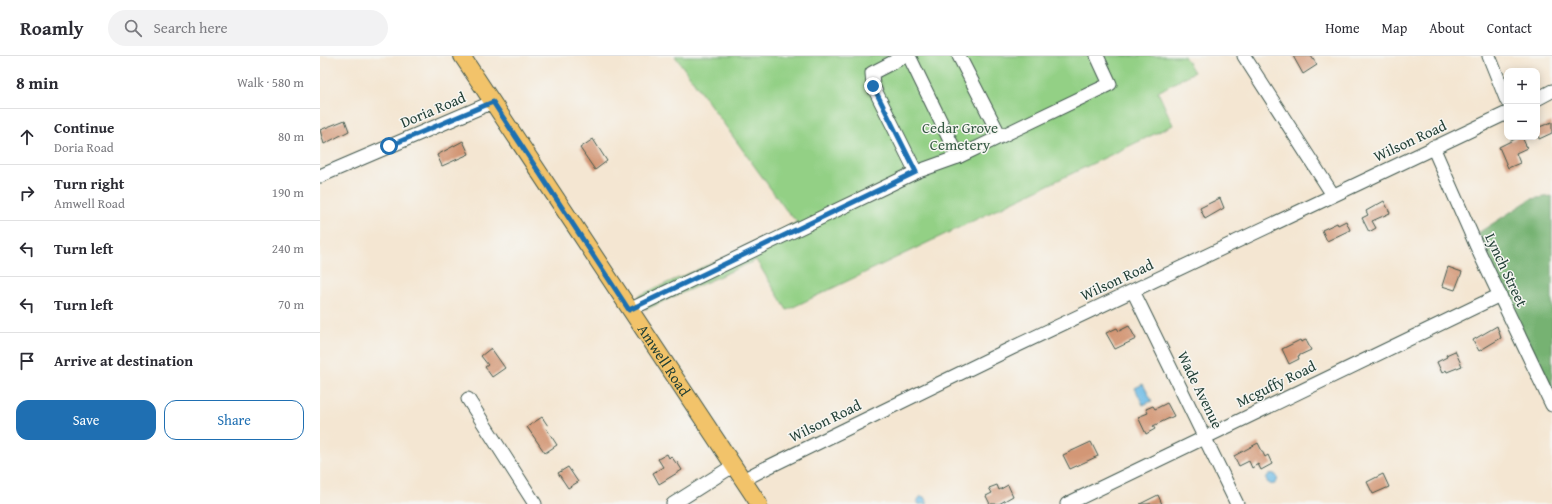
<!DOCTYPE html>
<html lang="en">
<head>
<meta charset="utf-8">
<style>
  :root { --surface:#fff; --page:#f2f2f3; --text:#2b2b33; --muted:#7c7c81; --line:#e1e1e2; --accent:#1f6fb2 }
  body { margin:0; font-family:"Gentium Book Plus",serif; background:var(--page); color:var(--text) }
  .controls { position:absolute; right:12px; top:12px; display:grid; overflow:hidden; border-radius:8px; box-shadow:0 2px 10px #0003 }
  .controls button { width:36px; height:36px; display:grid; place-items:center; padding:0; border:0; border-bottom:1px solid var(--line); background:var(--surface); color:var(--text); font:20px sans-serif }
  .stop { position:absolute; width:12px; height:12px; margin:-9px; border:3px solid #1f6fb2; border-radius:50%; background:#fff }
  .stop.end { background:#1f6fb2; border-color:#fff; box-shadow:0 1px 4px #0008 }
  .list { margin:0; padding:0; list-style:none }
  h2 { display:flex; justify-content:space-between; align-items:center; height:52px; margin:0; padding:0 16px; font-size:17px }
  h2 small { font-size:13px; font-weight:400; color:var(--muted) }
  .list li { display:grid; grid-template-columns:26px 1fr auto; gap:12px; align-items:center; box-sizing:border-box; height:56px; padding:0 16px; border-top:1px solid var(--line) }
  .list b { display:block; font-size:15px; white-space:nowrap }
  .list p { margin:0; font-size:13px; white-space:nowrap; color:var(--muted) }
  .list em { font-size:13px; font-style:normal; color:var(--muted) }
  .actions { display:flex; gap:8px; padding:12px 16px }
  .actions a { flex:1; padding:9px 0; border:1px solid var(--accent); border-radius:12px; text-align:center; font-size:14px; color:var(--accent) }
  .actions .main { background:var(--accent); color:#fff }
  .icon { flex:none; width:22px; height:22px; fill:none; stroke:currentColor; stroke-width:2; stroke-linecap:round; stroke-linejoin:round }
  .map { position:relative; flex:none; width:1232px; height:448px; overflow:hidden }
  header { display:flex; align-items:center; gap:24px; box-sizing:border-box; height:56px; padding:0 20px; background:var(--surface); border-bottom:1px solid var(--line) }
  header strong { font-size:19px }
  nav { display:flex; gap:22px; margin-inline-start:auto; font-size:14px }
  .search { width:280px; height:36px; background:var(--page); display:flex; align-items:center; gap:10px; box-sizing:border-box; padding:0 14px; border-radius:22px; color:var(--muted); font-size:15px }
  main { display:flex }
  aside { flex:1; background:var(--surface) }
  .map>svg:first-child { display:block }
  .green { fill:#93d085; stroke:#59865c }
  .forest { fill:#76b272; stroke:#4a7853 }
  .water { fill:#6bbae5; stroke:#457c8c }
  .building { fill:#d39776 }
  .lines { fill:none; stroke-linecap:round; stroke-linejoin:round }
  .minor-casing { stroke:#3f564c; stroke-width:15 }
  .major-casing { stroke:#3f564c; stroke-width:18 }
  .minor { stroke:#fff; stroke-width:13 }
  .major { stroke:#f2c36a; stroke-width:16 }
  .route { stroke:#1f6fb2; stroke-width:5 }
  .labels { text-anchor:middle; stroke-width:3; stroke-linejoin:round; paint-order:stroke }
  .street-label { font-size:15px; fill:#1f3d34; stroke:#f6f6f2 }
  .park-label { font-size:15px; fill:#365a44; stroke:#f6f6f2 }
</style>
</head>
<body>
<header>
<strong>Roamly</strong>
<div class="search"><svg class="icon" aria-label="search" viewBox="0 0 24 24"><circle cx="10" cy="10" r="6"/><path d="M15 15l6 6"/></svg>Search here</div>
<nav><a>Home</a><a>Map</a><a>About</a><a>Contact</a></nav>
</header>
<main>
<aside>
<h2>8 min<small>Walk · 580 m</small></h2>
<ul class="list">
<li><svg class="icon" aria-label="ahead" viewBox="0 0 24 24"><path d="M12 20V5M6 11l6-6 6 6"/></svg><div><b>Continue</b><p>Doria Road</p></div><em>80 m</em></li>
<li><svg class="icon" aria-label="right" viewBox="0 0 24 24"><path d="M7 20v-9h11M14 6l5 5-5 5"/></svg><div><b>Turn right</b><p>Amwell Road</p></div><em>190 m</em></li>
<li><svg class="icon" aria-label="left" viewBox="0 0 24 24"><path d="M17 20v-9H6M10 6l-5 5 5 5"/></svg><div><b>Turn left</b></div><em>240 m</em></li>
<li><svg class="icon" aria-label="left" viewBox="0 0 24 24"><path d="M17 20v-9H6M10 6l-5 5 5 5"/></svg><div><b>Turn left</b></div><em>70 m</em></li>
<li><svg class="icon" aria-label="arrive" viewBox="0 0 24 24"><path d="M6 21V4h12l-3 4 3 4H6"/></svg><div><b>Arrive at destination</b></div></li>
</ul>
<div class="actions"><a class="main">Save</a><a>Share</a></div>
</aside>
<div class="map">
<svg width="1232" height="448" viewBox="0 0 1232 448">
  <rect width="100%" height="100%" fill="#f6f6f2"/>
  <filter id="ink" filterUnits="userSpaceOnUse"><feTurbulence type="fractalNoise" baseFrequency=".025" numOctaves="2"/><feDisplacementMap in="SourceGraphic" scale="8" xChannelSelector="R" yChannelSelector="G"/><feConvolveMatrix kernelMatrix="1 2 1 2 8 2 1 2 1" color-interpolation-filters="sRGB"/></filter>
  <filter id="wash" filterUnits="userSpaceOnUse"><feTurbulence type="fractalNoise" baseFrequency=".012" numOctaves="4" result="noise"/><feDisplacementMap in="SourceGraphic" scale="16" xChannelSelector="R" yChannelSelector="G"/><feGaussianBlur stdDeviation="0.9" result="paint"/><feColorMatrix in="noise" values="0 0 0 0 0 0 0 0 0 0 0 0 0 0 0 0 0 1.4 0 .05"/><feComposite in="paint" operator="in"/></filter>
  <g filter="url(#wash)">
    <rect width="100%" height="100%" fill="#f4e6d2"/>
    <polygon class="green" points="355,0 864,0 874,16 838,36 853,69 467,254 436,204 326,253 318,240 435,188 477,166 466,154"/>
    <polygon class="forest" points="1232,140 1232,343 1158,177 1211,143"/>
    <g class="water">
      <polygon points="823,328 832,345 823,349 815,332"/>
      <circle cx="952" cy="423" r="5.5"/>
      <polygon points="601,440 604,441 608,448 598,448 597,445"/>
    </g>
    <g id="blocks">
      <g class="building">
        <polygon points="973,0 991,0 997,9 983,18"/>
        <polygon points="25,64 29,75 4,88 0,74"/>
        <polygon points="1232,66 1232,77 1219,83 1217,72"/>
        <polygon points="1199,81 1202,81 1207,92 1196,97 1200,107 1188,112 1179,91"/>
        <polygon points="273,83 287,105 275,114 260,92"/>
        <polygon points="143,85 149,98 122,110 117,99"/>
        <polygon points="900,142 904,152 885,163 880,152"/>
        <polygon points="1064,145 1070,157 1052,165 1056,172 1049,176 1042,162 1048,159 1046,155"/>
        <polygon points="1026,165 1030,174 1007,185 1002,174 1017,167 1018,169"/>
        <polygon points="1128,211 1142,216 1135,234 1122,230"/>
        <polygon points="809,270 816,283 795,293 786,277 797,272 799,275"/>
        <polygon points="1177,270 1181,282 1159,295 1153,284"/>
        <polygon points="980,284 981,286 986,284 991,294 978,300 979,303 969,308 962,293"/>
        <polygon points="171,292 185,312 172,321 165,311 168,309 161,300"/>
        <polygon points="1135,295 1142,310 1127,316 1126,314 1122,317 1117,306 1127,301 1126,299"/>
        <polygon points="847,347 854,360 833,370 835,373 826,378 818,361 828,357 826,353 833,350 835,353"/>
        <polygon points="222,361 228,370 226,372 237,389 225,397 207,371"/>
        <polygon points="771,386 778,400 750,413 743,399"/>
        <polygon points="938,387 945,401 948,399 952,408 941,414 938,408 932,412 929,405 919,410 914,400"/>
        <polygon points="347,398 349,402 351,400 356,407 357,406 362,414 339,428 333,417 343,411 338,403"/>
        <polygon points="248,411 258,426 248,432 238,417"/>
        <polygon points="1063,418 1069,431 1053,438 1047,426"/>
        <polygon points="677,429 679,434 688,429 693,440 679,448 670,448 666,440 672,437 669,432"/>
        <polygon points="838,439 842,448 820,448"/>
      </g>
    </g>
  </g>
  <g filter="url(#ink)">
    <use href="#blocks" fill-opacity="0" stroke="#3f564c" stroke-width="1"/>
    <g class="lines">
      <g class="minor-casing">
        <g id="minor">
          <polyline points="585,0 552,17 553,30 596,116"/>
          <polyline points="589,0 638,101"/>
          <polyline points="639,0 680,80"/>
          <polyline points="924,0 1013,139"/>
          <polyline points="1169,0 1187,45"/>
          <polyline points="1217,43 1232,35"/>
          <polyline points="1113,91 1160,198 1232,349"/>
          <polyline points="0,120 173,46"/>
          <polyline points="813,235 917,448"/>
          <polyline points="309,254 596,116 638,101 790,28 777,0"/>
          <polyline points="148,343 215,448"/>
          <polyline points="423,424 440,415 692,292 1187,57"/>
          <polyline points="353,448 413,410"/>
          <polyline points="747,448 1180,239"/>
        </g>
      </g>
      <g class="major-casing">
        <g id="major">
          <path id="s1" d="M142,0l297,448"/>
        </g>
      </g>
      <use href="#minor" class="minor"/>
      <use href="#major" class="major"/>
    </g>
  </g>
  <g class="lines" filter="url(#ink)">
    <polyline class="route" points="69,90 173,46 309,254 596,116 553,30"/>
  </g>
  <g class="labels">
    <g class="street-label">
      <text transform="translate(113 54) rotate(-23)" y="5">Doria Road</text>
      <text transform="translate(1090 85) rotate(-25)" y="5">Wilson Road</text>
      <text transform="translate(1186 214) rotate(65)" y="5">Lynch Street</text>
      <text transform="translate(797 224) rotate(-25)" y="5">Wilson Road</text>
      <text dy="5" stroke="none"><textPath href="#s1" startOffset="365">Amwell Road</textPath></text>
      <text transform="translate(956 328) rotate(-26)" y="5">Mcguffy Road</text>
      <text transform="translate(880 334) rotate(64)" y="5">Wade Avenue</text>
      <text transform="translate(505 365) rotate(-26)" y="5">Wilson Road</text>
    </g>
    <g class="park-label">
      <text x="640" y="77">Cedar Grove<tspan x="640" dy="17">Cemetery</tspan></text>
    </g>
  </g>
</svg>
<div class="controls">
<button>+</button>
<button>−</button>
</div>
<div class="stop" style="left:69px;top:90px"></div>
<div class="stop end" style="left:553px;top:30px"></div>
</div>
</main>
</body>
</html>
